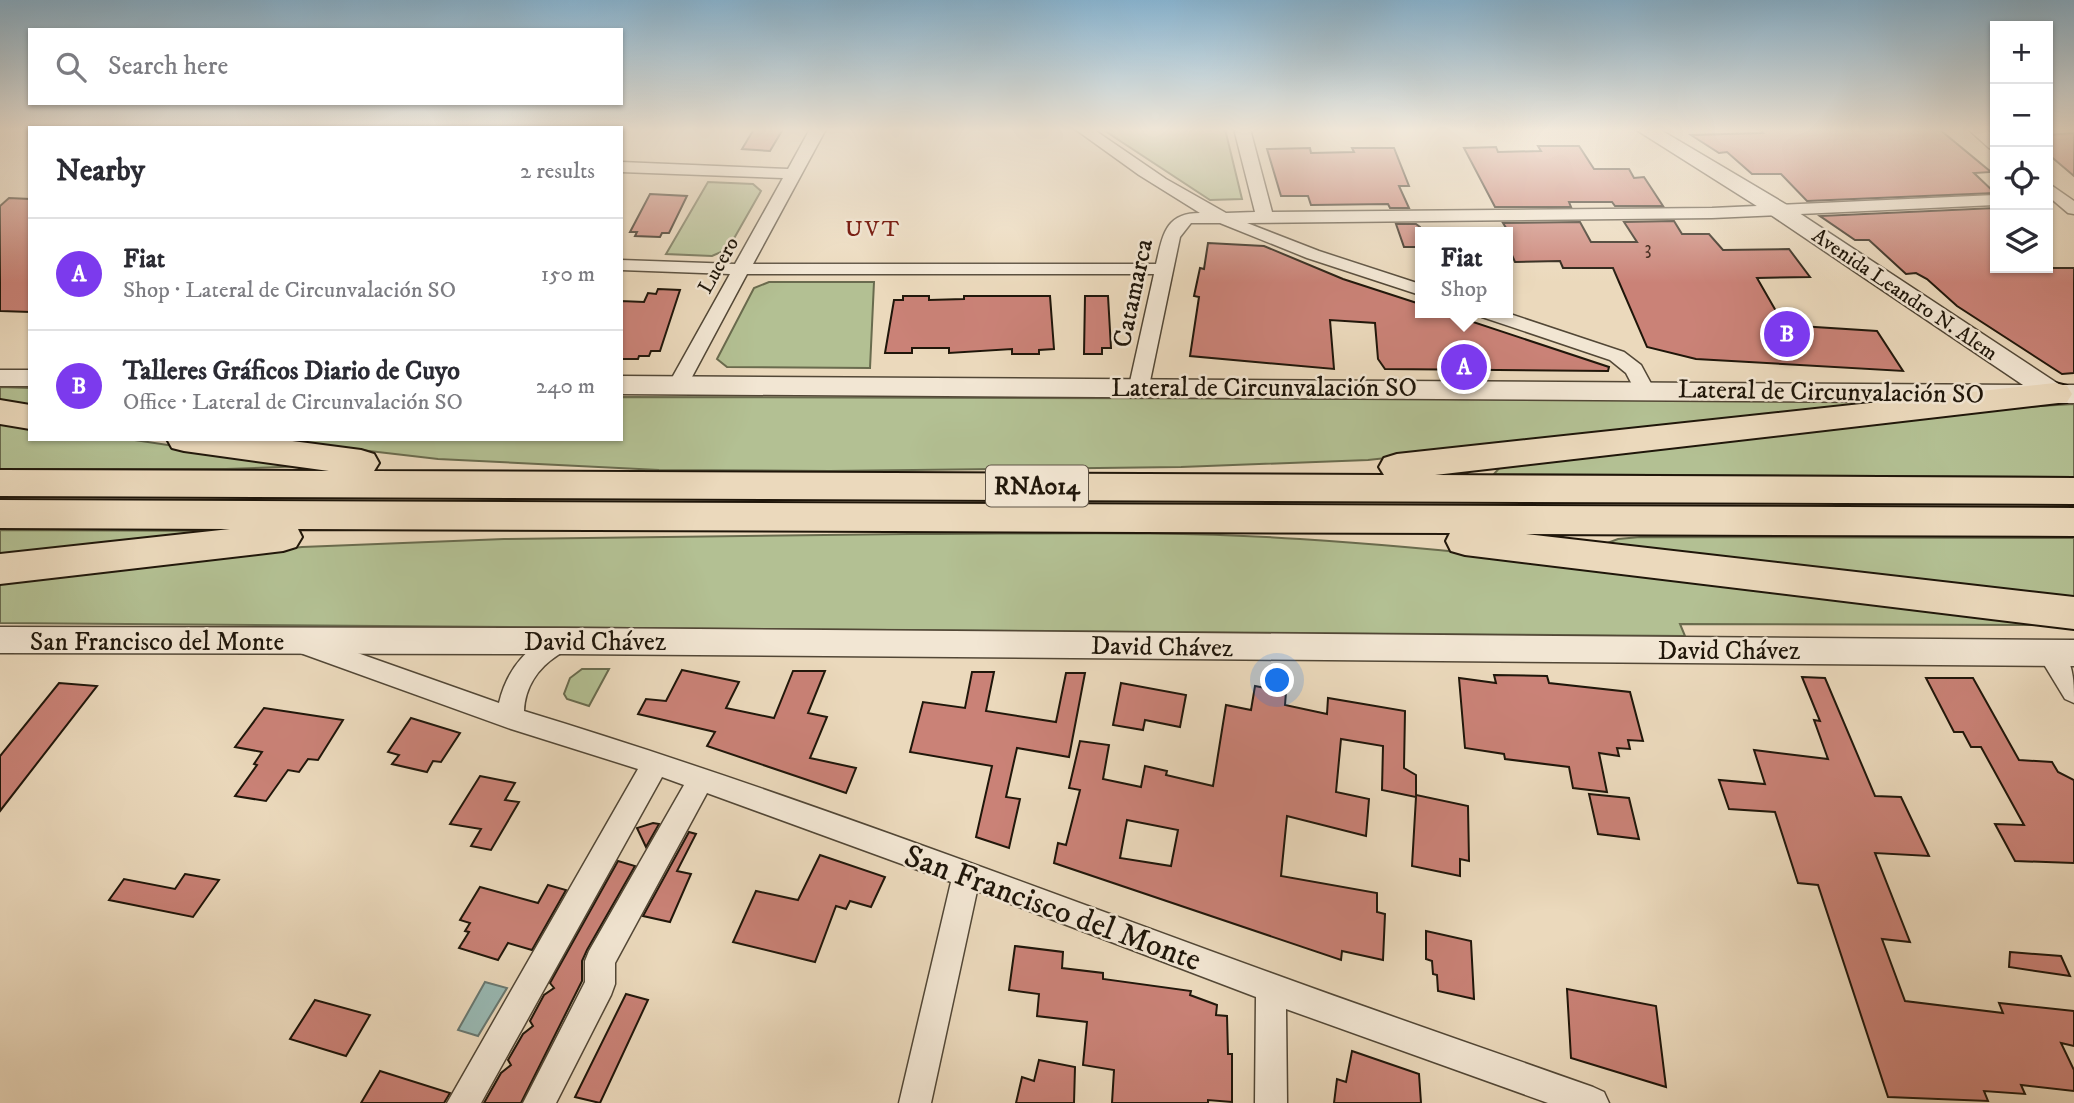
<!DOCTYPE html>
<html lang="en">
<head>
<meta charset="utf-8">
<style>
  :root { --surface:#fff; --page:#f7f7f7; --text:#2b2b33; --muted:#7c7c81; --line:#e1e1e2; --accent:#7c3aed }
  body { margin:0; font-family:"IM FELL DW Pica",serif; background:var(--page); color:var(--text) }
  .controls { position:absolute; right:21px; top:21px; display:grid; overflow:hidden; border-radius:0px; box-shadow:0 2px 5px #0004 }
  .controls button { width:63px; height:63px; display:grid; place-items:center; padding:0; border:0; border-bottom:2px solid var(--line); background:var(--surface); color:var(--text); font:35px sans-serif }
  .you { position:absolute; left:1278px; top:681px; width:24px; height:24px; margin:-18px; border:5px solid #fff; border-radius:50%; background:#1a73e8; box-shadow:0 0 0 10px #1a73e833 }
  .badge { display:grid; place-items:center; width:46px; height:46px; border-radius:50%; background:var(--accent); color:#fff; font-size:23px; font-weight:700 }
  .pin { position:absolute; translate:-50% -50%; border:4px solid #fff; box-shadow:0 2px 7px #0006 }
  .popup { position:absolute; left:1415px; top:227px; width:98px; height:91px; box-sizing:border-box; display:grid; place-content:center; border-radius:0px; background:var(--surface); filter:drop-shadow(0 2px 5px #0005); font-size:23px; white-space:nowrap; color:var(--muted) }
  .popup b { font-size:26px; color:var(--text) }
  .popup::after { content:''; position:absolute; left:50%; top:100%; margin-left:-14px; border:14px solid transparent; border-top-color:var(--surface) }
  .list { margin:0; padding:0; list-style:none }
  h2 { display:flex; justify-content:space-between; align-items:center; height:91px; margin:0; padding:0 28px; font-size:30px }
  h2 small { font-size:23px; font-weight:400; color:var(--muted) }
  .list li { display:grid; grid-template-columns:46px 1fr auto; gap:21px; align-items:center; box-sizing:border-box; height:112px; padding:0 28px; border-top:2px solid var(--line) }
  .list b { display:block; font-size:26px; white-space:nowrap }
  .list p { margin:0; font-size:23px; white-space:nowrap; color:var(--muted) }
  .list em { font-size:23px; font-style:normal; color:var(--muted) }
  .icon { flex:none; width:38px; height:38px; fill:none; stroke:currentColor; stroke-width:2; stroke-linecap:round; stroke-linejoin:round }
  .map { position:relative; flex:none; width:2074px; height:1103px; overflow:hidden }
  .search { position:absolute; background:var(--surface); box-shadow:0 2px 5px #0004; left:28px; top:28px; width:595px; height:77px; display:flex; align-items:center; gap:18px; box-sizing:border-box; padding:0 24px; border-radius:0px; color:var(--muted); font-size:26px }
  .panel { position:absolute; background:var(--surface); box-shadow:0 2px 5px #0004; left:28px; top:126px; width:595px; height:315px; border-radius:0px }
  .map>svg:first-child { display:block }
  .green { fill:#b3c093; stroke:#696b4e; stroke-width:2 }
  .water { fill:#99bab5; stroke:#687871; stroke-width:2 }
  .building { fill:#ca8277; stroke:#1f160a; stroke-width:2; fill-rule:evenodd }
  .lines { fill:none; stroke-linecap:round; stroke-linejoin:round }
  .minor-casing { stroke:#524736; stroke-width:3 }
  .tertiary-casing { stroke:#524736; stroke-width:3 }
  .motorway-casing { stroke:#1f160a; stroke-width:4 }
  .minor { fill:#f2e6d3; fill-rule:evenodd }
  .tertiary { fill:#f2e6d3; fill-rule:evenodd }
  .motorway { fill:#ebd9bc; fill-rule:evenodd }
  .labels { text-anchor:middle; stroke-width:5; stroke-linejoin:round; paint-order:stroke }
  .far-number-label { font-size:19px; fill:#4a3125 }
  .far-street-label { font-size:21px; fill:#1f160a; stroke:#f2e6d3 }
  .far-neighbourhood-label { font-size:23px; letter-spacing:2px; fill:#7a1f14; stroke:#f2e6d3 }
  .shield { fill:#f2e6d3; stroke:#5e5446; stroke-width:2 }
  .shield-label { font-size:24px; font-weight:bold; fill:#1f160a }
  .street-label { font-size:26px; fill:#1f160a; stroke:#f2e6d3 }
  .near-street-label { font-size:32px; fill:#1f160a; stroke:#f2e6d3 }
</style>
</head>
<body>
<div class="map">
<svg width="2074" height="1103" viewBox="0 0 2074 1103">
  <rect width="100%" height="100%" fill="#ebd9bc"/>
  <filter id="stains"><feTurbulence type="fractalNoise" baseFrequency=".00286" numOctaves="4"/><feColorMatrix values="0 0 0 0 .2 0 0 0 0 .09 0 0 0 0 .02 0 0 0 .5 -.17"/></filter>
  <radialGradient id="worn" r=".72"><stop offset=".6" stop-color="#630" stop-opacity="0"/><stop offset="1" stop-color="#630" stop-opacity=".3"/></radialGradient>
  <g class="green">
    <polygon points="1102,129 1225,129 1242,199 1210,200"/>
    <polygon points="708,182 753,184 761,191 728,249 712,256 666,254"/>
    <polygon points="769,282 874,282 870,368 727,367 717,359 754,288"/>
    <polygon points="0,387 30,388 30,406 0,401"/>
    <polygon points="621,397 1886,400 1880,404 1368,460 1181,467 830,471 659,470 438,459 266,439 621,439"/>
    <polygon points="2074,404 2074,477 1494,474 1502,465 2006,408"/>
    <polygon points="0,422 30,426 30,439 128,439 307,466 226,469 0,469"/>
    <polygon points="0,530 219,531 0,560"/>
    <path d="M909,534c130,0 261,-4 391,5 250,16 500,55 749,86l-369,-1 5,12 -1685,-13v-44l302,-32 202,-8z"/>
    <polygon points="1640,537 2074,538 2074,605 1597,547 1618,539"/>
    <polygon points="582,669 609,669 589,706 567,699 564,694 570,678"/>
  </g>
  <polygon class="water" points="485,982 507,988 478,1036 458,1030"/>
  <g class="building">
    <polygon points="754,129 783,129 770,151 742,149"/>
    <polygon points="1759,129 1939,129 1991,172 1974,173 1995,193 1807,201 1781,174 1752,174 1727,152 1719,153 1691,135 1763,133"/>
    <polygon points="2074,133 2074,176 2048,154 2048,135"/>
    <polygon points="1538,146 1579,146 1594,169 1629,169 1634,178 1644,177 1663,206 1615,206 1612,202 1569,202 1571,207 1495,207 1464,148 1496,147 1498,152 1541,151"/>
    <polygon points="1310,148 1311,153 1354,152 1352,148 1394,148 1409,186 1399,186 1409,208 1390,208 1388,204 1311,205 1308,196 1281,196 1267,149"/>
    <polygon points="650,194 687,196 669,233 662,233 660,237 635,236 637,232 630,232"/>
    <polygon points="9,198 30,199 30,312 0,311 0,206"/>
    <polygon points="1995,208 1995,268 2074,268 2074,373 2062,374 1957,306 1927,279 1916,273 1906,274 1869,240 1855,240 1820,216"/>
    <polygon points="1674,221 1682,234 1709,234 1723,250 1789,249 1810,277 1757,278 1784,325 1877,331 1903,371 1696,359 1647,347 1613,268 1563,268 1560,261 1515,262 1508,246 1508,231 1503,223 1580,222 1591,242 1637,242 1624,222"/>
    <polygon points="1396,224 1416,224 1420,227 1420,247 1404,247"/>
    <polygon points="1208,243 1264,246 1343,279 1420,304 1420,313 1446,313 1609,367 1608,371 1385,369 1378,359 1375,323 1330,320 1334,369 1190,356 1199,297 1194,296 1200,268 1204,269"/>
    <polygon points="658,289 680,290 660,351 651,351 649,356 639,356 638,359 621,359 621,301 644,302 648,293 656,294"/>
    <polygon points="903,296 929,296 929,300 964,299 964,296 1050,296 1054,349 1039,350 1039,354 1012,354 1012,349 949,353 949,348 912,348 912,353 885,353 894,300 903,300"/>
    <polygon points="1085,296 1108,296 1111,348 1102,348 1102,354 1084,354"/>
    <polygon points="682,670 739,682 726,708 774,718 793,671 825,671 808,713 827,717 810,758 856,768 846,793 707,746 715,732 638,714 646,699 666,701"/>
    <polygon points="972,672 994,672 986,711 1056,722 1066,673 1085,673 1069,757 1017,748 1006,797 1020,799 1009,848 976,837 992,766 910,752 923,702 965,708"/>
    <polygon points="1494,675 1547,676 1549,683 1630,692 1643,741 1628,740 1630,749 1617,748 1619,756 1599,753 1607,792 1573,788 1569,767 1505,759 1504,754 1465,748 1459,678 1496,683"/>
    <polygon points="1802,677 1825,678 1875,796 1901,797 1929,856 1875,853 1910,942 1882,939 1905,1001 2003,1013 1999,1003 2074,1011 2074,1046 2061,1043 2074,1070 2074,1091 2021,1085 2025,1094 1984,1091 1988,1101 1888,1097 1818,885 1798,883 1775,812 1729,809 1719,780 1765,784 1754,750 1828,759 1814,720 1820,721"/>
    <polygon points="1926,678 1973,678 2019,760 2052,762 2058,772 2074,780 2074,863 2015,861 1995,824 2024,825 1981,747 1971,747 1963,732 1954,732"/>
    <polygon points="59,683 97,686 0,811 0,756"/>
    <polygon points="1121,683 1186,695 1180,727 1145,720 1143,730 1113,725"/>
    <path d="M1255,686l31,6 -1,13 42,9 1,-16 77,13 -1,57 12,7v20l52,11 1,55 -9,-2v17l-48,-10 4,-69 -34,-7 1,-44 -42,-7 -5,53 33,7 -3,37 -79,-20 -6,60 96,17v19l8,2 -2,46 -41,-9 -1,9 -287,-97 4,-20 8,2 14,-55 -11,-2 11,-47 29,4 -6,34 38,8 4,-21 22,5 -1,4 47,11 13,-81 25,5zM1127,820l51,10 -7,36 -51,-8z"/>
    <polygon points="264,708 343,720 318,760 308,759 299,772 288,770 266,801 235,796 257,765 254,764 262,752 235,747"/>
    <polygon points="411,718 460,733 441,762 433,761 427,772 392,764 399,755 388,752"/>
    <polygon points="480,776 515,783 505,800 519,802 491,850 471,846 481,829 450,824"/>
    <polygon points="1589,794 1629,798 1639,839 1598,834"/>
    <polygon points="653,823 659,824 646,847 637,828"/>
    <polygon points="689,832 696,834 677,871 691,874 670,922 643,916"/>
    <polygon points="820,855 885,877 871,907 850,901 846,909 836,906 815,962 733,942 756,891 798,900"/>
    <polygon points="618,861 635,866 587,950 582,961 582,981 521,1103 484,1103 501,1073 511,1065 508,1060 523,1034 533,1026 530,1021 544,995 554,988 550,983"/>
    <polygon points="185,874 219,880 193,917 109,900 124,879 175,889"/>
    <polygon points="548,885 566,890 532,950 508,943 498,960 459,948 469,932 465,931 470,923 460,920 480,887 538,903"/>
    <polygon points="1426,931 1471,941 1474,999 1438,991 1437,975 1433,974 1432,961 1426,959"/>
    <polygon points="1015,946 1063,952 1062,968 1103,973 1103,979 1191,991 1190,995 1217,1005 1216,1015 1227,1016 1228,1054 1232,1054 1232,1102 1208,1100 1208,1103 1112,1103 1114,1070 1083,1065 1087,1022 1037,1016 1039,994 1009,990"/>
    <polygon points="2010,952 2061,956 2070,976 2009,967"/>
    <polygon points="1567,989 1656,1006 1666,1087 1571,1058"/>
    <polygon points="626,994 648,1000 600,1103 575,1097"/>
    <polygon points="315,1000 370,1015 346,1056 290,1039"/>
    <polygon points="1352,1051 1419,1074 1421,1103 1334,1103 1337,1079 1346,1082"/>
    <polygon points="1039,1060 1075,1067 1074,1103 1016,1103 1022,1077 1034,1081"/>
    <polygon points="380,1071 450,1093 444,1103 361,1103"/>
  </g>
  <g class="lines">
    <g class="minor-casing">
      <g id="minor">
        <path d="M810,129h16l-73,135h403c7,-29 9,-51 44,-51l-61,-38 -64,-46h18l73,50 60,34 29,-1 -21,-83h16l22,83 440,-4 283,-13v10l-283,13 -465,5 72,28 101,33v11l-113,-37 -87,-35h-29l-11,14 -31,149 -3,5h-14l-3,-5 25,-112h-407l-62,116h-14l-3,-5 62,-111 -109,-4v-10l114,4 48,-86 -162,-6v-10l167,7z"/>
        <polygon points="1968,129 1985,129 1995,137 1995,150 1989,148"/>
        <polygon points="2048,183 2074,201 2074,214 2068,213 2048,196"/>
        <polygon points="1480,313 1507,313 1624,352 1641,365 1654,389 1651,394 1637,394 1626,373 1610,360 1482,317"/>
        <path d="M563,631l9,3 3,7c-4,8 -9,9 -17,14 -20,13 -33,32 -34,56 253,77 499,172 747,262 107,39 215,76 322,114l11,5 5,11h-61l-262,-94 1,94h-32l1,-106 -279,-106 -46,212h-32l52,-221 -244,-89 -92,170v21l-4,11 -55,108h-33l62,-121v-21l4,-10 95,-166 -22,-8 -181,326h-34l191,-334 -127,-40 -219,-79 -3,-7 3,-7 9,-3 198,70c8,-35 30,-60 64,-72z"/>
        <path d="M2049,643c25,8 25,37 25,60l-9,-4 -28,-46 3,-7z"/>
      </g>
    </g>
    <g class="tertiary-casing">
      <g id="tertiary">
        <polygon points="1635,129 1659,129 1787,205 2060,385 2074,385 2074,403 621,394 621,376 2023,385 1771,215"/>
        <rect x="0" y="370" width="30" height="16"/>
        <polygon points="0,627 563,628 2074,640 2074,666 563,654 0,653"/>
      </g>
    </g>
    <g class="motorway-casing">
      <g id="motorway">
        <polygon points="2055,383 2067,386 2072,394 2067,402 1435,475 2074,478 2074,504 0,496 0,470 329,471 184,451 172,448 167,439 277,439 361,450 374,454 379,463 374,471 1384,475 1379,467 1384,458 1397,454"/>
        <polygon points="0,400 30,405 30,429 0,424"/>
        <polygon points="0,500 2074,508 2074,536 1526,534 2074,597 2074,629 1465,555 1451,551 1446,541 1450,533 298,529 302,537 296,547 283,551 0,584 0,554 230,529 0,528"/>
      </g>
    </g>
    <use href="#minor" class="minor"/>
    <use href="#tertiary" class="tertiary"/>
    <use href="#motorway" class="motorway"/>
  </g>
  <linearGradient id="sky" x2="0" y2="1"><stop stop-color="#88b6d4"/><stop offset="0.46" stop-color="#f6eee1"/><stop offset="1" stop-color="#f6eee1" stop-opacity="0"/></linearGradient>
  <rect width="2074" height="283" fill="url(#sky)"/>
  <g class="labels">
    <g class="far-number-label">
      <text x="1648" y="254">3</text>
    </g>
    <g class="far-street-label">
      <text transform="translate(718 265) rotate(-61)" y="7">Lucero</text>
      <text transform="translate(1905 294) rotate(34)" y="7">Avenida Leandro N. Alem</text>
    </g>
    <g class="far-neighbourhood-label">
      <text x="873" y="236">UVT</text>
    </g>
    <rect class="shield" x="986" y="465.5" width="102" height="41" rx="5"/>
    <g class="shield-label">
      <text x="1037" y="494">RNA014</text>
    </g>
    <g class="street-label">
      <text transform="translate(1132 293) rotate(-78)" y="9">Catamarca</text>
      <text x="1264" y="396">Lateral de Circunvalación SO</text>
      <text transform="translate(1831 391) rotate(1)" y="9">Lateral de Circunvalación SO</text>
      <text x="157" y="650">San Francisco del Monte</text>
      <text x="595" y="650">David Chávez</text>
      <text transform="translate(1162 646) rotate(1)" y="9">David Chávez</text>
      <text x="1729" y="659">David Chávez</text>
    </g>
    <g class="near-street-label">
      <text transform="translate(1053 907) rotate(20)" y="11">San Francisco del Monte</text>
    </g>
  </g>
  <rect width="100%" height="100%" filter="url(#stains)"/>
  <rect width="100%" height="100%" fill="url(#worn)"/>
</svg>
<div class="controls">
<button>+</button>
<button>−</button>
<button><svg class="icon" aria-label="locate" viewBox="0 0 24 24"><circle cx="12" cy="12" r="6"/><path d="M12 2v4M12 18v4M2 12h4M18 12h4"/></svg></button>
<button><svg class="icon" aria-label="layers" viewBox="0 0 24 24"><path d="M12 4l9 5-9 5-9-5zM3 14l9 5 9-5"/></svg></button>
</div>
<div class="you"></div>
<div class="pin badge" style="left:1464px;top:367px">A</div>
<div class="popup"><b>Fiat</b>Shop</div>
<div class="pin badge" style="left:1787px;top:334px">B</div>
<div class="search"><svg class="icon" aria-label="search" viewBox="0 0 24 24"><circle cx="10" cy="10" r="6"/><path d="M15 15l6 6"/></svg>Search here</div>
<section class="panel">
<h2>Nearby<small>2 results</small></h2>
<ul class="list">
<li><span class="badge">A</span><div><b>Fiat</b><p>Shop · Lateral de Circunvalación SO</p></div><em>150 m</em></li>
<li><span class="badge">B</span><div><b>Talleres Gráficos Diario de Cuyo</b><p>Office · Lateral de Circunvalación SO</p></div><em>240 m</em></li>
</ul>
</section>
</div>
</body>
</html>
